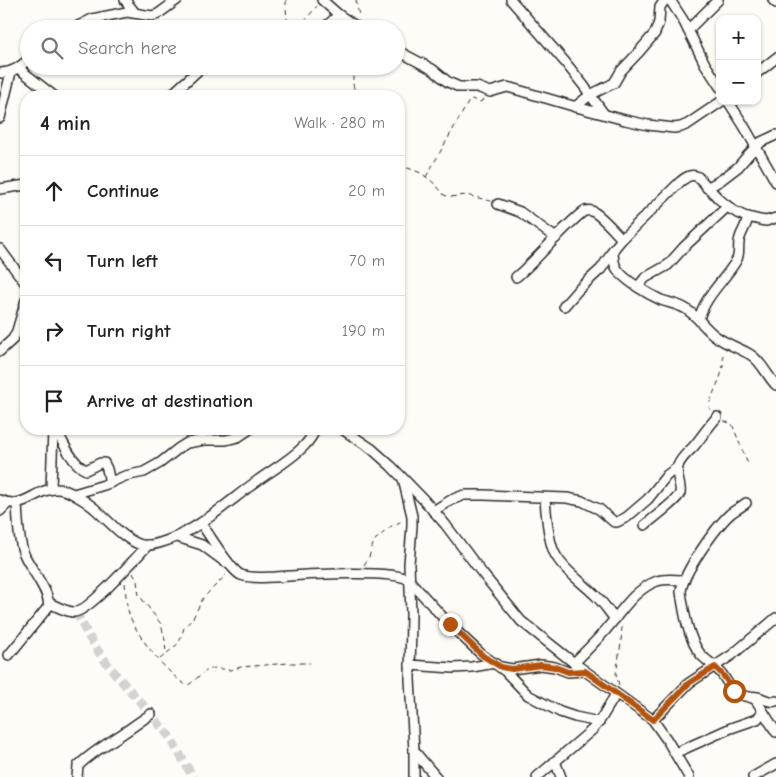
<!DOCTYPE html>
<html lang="en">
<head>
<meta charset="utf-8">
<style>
  :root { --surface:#fff; --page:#f2f2f2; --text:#222; --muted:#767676; --line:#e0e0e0 }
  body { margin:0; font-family:"Comic Neue",sans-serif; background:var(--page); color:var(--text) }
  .controls { position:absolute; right:15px; top:15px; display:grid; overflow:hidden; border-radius:10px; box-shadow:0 1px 4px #0004 }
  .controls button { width:45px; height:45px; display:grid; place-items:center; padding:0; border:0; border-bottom:1px solid var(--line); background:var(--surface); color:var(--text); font:25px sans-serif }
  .stop { position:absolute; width:15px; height:15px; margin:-11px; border:4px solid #b45309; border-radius:50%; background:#fff }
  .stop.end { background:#b45309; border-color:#fff; box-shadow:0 1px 5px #0008 }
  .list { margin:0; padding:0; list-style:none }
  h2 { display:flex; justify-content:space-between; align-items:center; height:65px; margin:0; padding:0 20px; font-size:21px }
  h2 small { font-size:16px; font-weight:400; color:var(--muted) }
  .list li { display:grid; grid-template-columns:32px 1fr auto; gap:15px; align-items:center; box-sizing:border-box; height:70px; padding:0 20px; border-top:1px solid var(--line) }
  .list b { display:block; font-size:19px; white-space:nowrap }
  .list em { font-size:16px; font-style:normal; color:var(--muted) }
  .icon { flex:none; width:28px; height:28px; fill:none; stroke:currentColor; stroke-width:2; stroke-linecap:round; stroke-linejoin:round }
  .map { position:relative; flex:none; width:776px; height:777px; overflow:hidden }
  .search { position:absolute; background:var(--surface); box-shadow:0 1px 4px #0004; left:20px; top:20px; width:385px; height:55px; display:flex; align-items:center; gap:12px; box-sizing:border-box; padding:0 18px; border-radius:28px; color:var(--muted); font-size:19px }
  .panel { position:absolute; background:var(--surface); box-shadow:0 1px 4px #0004; left:20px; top:90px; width:385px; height:345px; border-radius:20px }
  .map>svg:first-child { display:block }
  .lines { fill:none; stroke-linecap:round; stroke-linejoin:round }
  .minor-tunnel { stroke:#d3d2ce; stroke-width:9; stroke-dasharray:9 4.5; stroke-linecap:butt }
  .minor-casing { stroke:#2b2b2b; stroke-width:12 }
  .path { stroke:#2b2b2b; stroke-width:1; stroke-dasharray:5 4; stroke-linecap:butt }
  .minor { stroke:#fdfcf7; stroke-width:9 }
  .route { stroke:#b45309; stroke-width:6 }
</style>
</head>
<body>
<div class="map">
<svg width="776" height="777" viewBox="0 0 776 777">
  <rect width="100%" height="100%" fill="#fdfcf7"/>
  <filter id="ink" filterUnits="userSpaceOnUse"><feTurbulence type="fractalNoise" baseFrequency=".02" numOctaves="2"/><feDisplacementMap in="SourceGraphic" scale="10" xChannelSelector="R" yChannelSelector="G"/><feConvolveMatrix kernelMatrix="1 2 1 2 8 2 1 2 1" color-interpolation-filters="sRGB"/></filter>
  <g filter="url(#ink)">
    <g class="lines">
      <polyline class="minor-tunnel" points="76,612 89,637 100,654 117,676 144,706 169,736 193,777"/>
      <g class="minor-casing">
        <g id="minor">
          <polyline points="125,0 135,13"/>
          <polyline points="322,0 339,15 360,29"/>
          <polyline points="511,0 565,62 584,86 604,114"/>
          <polyline points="670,0 683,20 705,64 720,87"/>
          <polyline points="773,0 776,3"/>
          <polyline points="72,29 92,19 127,12 152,16 158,14 177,0"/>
          <polyline points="323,29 339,15"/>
          <polyline points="688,30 718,0"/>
          <polyline points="396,50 432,69 448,82 459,87 477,87 490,92 507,87 511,88 580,108 625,120 648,125 674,128 681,127 688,124 722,101"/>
          <polyline points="18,68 54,96"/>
          <path d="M0,73c12,0 20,-6 29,-14"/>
          <polyline points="757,73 776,58"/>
          <polyline points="170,96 203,66"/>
          <polyline points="728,101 744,126 776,182"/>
          <polyline points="575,107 590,95 614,83 621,71 638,53 655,33 659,22 660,7 665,0"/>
          <polyline points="0,118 11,72"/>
          <polyline points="707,188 721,180 738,167 749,154 761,142 776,135"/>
          <polyline points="0,189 26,185"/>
          <polyline points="498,204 520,212 556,238"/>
          <polyline points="0,249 26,284"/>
          <path d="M613,250c0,6 0,13 4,19 7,11 31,25 44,31 8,3 17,4 25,9 11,7 18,18 28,26 11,9 26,13 37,20 11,7 16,21 25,30"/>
          <path d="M516,277c24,-20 43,-46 68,-66 3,0 5,-1 8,0 9,4 23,21 30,28"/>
          <polyline points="638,287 645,278 668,265 684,247 728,206"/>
          <path d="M564,306l14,-16 23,-21 8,-12 4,-7 9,-11 58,-57c5,-4 11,-9 18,-5l21,22 13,11 12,6 16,4 6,1 10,-3"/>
          <path d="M699,319c6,-23 25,-38 37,-58 4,-6 2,-12 3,-19 1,-9 8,-16 9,-25"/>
          <polyline points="0,351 13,339 17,331 26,300"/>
          <path d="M56,429c6,12 17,36 30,41l14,-7h4l3,6 3,14"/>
          <polyline points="342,429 372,449 391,466 423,499 445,524 482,573 521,621 574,663 653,720 667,740 689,777"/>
          <polyline points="403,479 412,516 412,526 409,564 411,614 410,679 414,751 414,777"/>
          <polyline points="51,489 53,429"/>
          <polyline points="74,494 104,485 125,476 144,472 160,463 179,448 187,443 204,440 226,440 238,437 250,429"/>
          <path d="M545,498c1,15 3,40 9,54 8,17 28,30 41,43 8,7 13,16 20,24"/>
          <path d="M0,500c25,11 35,-12 57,-11 8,0 15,4 21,8 6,3 11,7 16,11 13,11 31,33 48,37 11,2 27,-5 36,-9 29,-14 53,-36 79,-55 15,-11 32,-20 46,-34 5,-5 10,-11 12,-18"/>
          <path d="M746,503c-5,4 -11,7 -16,11 -14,13 -48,60 -49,78 3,20 7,47 20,63 6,6 14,11 20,18 5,6 8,14 14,19 6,5 14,3 21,8l20,32"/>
          <polyline points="0,511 8,503"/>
          <polyline points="433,511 451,500 464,495 484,495 567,498 582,501 594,507 599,509 614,522 617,522 627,517 648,499 667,475 678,467"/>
          <path d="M201,523c7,10 30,48 40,52 10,4 24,2 34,2 24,-2 118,-8 134,3l40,44 31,29 25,18 23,24 32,17 15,5 24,5"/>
          <path d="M645,525c7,-6 33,-25 35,-32 2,-7 -5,-17 -2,-27 3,-9 11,-14 17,-21 7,-9 14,-19 22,-28"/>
          <polyline points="177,537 202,545 225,562"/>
          <path d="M49,603c7,3 17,9 25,9 14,1 62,-55 74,-67"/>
          <path d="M9,655l39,-48c4,-13 -19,-40 -24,-53 -6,-15 -6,-35 -7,-51"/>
          <path d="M574,663c10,-10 20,-20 30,-31 16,-18 29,-42 53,-51 9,-3 18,-1 27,-1"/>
          <polyline points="410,665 453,668 472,667 495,663"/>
          <polyline points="501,667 512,669 541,665 555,667 568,672 585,671"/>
          <path d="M751,697c10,-3 15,7 25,4"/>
          <polyline points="653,720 689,683 732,655 776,618"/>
          <polyline points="414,751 436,777"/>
          <polyline points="675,753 731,728 757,719 763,712"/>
          <polyline points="555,761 561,777"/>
          <path d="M77,777l1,-11c14,-14 31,-23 47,-34 9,-6 17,-12 26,-18"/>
          <polyline points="537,777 592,730 599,722 616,694"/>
          <polyline points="753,777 776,764"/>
        </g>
      </g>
      <g class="path">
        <polyline points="286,0 286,8 288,29"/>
        <polyline points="356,0 359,16"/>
        <polyline points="298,29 317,6"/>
        <path d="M355,66c0,5 -2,9 -2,13 -1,6 2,12 4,17"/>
        <polyline points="399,172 408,168 421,173 429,179 436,185 444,195 450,197 466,195 491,201"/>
        <polyline points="426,177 469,101 472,99 479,102 482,101 483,98"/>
        <path d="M711,411l-2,-4 1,-5c6,-18 17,-31 12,-51"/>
        <polyline points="724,421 732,424 748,464"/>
        <polyline points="364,565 369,557 374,541 390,527 402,521"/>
        <polyline points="133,573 137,581 139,595 161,624 165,640 166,653"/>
        <path d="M125,583c1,12 1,25 6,36 9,21 36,54 55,66l4,-1 14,-12 10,-4 17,2 10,-3 48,-4h21"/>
        <polyline points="160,659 179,643 184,628 193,618 203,598 226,575"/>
        <polyline points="619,685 616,674 621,643 622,625"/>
      </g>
      <use href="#minor" class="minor"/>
    </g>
  </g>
  <g class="lines" filter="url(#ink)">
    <polyline class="route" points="450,624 483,656 501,667 512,669 541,665 555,667 568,672 585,671 653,720 689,683 715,667 723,675 734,691"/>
  </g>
</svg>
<div class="controls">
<button>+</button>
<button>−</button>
</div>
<div class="stop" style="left:734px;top:691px"></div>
<div class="stop end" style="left:450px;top:624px"></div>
<div class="search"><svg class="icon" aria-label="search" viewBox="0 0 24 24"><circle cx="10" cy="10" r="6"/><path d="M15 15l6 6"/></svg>Search here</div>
<section class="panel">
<h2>4 min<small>Walk · 280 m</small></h2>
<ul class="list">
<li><svg class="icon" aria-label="ahead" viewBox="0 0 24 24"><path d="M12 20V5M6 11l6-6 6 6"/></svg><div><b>Continue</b></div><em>20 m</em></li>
<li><svg class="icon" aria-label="left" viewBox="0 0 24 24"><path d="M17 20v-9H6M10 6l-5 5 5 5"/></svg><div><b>Turn left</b></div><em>70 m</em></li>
<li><svg class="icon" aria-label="right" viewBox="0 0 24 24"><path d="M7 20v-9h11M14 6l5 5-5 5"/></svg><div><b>Turn right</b></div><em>190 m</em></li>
<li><svg class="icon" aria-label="arrive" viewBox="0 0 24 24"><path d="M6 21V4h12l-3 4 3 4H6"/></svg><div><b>Arrive at destination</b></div></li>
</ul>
</section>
</div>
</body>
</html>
